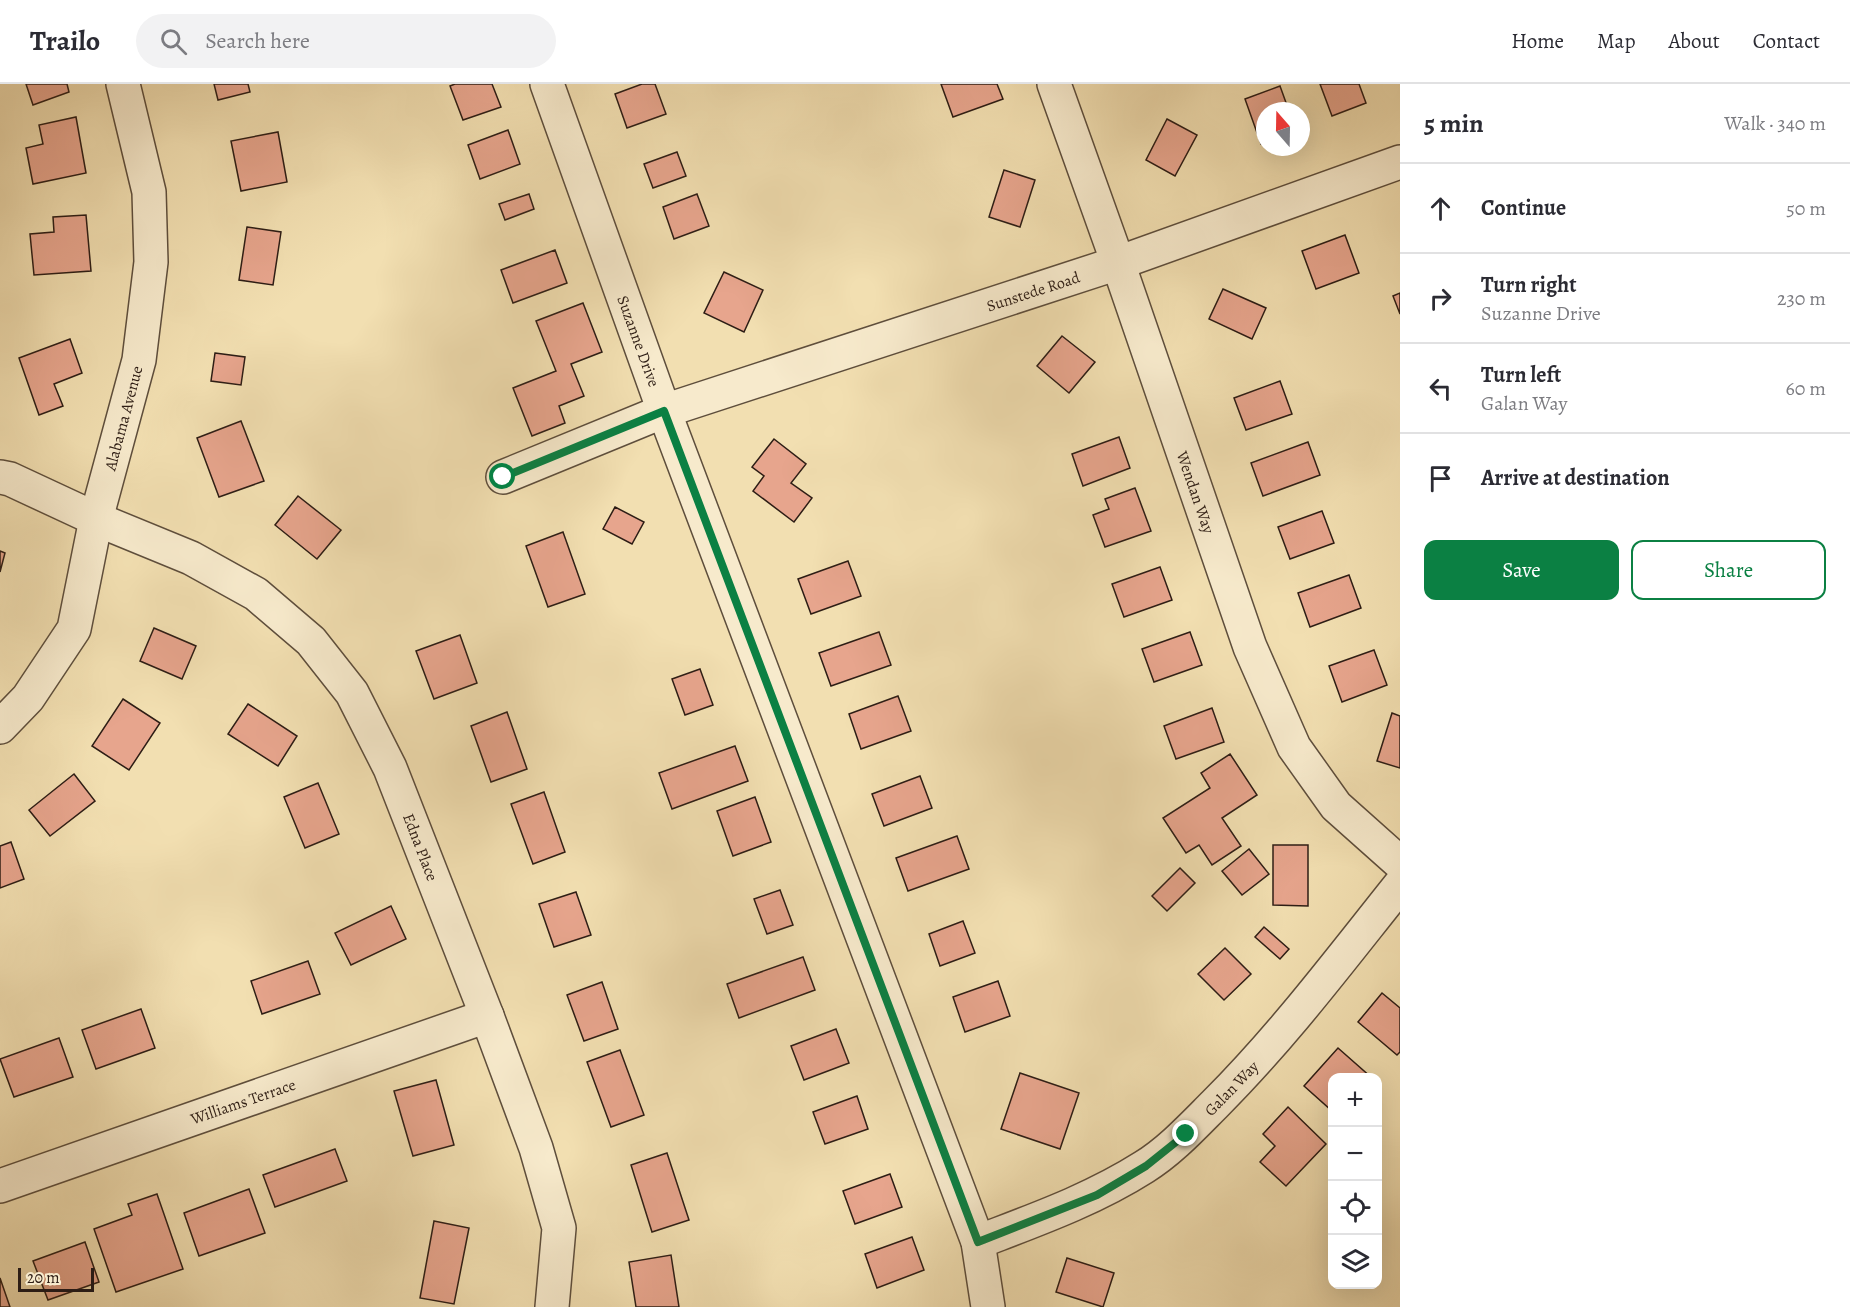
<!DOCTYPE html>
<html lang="en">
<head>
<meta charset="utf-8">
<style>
  :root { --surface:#fff; --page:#f2f2f3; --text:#2b2b33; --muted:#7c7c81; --line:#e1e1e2; --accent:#0b8043 }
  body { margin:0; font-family:Alegreya,serif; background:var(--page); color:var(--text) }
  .controls { position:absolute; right:18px; bottom:18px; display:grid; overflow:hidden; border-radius:12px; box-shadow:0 6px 24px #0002 }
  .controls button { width:54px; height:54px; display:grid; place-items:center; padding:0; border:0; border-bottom:2px solid var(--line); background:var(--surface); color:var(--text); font:30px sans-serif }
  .compass { position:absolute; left:1256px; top:18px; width:54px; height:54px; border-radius:50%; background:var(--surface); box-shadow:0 6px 24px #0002; rotate:340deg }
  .scale { position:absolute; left:18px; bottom:15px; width:76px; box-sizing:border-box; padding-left:6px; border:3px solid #2d1d15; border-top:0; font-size:16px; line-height:21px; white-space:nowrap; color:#2d1d15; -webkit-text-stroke:4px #f7eacc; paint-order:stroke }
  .stop { position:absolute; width:18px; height:18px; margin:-14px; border:4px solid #0b8043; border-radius:50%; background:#fff }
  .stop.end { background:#0b8043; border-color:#fff; box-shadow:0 2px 6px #0008 }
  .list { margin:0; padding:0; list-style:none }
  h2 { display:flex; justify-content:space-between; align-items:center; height:78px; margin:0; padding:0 24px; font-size:26px }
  h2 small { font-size:20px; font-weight:400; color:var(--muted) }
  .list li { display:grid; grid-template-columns:39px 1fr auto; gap:18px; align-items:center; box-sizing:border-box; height:90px; padding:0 24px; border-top:2px solid var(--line) }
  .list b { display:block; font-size:22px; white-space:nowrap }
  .list p { margin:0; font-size:20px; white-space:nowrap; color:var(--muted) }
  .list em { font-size:20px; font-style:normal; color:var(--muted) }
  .actions { display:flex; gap:12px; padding:18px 24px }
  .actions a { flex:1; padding:14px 0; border:2px solid var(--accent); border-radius:12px; text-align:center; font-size:21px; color:var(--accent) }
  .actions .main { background:var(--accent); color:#fff }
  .icon { flex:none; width:33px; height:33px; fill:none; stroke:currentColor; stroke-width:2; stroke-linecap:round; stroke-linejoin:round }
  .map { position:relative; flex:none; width:1400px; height:1223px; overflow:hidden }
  header { display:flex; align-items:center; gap:36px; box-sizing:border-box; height:84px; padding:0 30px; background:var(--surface); border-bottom:2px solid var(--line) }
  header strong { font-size:28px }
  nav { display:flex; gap:33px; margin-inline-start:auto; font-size:21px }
  .search { width:420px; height:54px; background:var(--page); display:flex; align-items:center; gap:15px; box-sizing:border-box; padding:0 21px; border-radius:33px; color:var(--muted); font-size:22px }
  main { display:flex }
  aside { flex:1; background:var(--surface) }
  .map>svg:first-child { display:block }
  .building { fill:#e7a58d; stroke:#2d1d15; stroke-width:1.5 }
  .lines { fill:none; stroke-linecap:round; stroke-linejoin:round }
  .minor-casing { stroke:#5e4e3c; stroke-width:36 }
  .minor { stroke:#f7eacc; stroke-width:33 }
  .route { stroke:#0b8043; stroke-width:8 }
  .labels { text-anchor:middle; stroke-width:5; stroke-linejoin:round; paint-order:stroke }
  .street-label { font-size:16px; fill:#2d1d15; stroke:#f7eacc }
</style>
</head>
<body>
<header>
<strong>Trailo</strong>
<div class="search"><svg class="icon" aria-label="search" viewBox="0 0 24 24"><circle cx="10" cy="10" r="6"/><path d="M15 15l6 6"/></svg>Search here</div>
<nav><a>Home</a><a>Map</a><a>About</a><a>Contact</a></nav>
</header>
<main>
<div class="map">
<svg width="1400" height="1223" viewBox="0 0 1400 1223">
  <rect width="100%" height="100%" fill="#f2dfb1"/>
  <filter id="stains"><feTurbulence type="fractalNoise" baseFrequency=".00333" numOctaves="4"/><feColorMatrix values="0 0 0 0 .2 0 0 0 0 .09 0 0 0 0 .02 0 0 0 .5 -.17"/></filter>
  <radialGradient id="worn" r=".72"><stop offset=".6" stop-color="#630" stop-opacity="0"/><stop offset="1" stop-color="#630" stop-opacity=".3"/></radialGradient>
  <g class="building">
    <polygon points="26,0 67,0 69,8 33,21"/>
    <polygon points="214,0 248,0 250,8 218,16"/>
    <polygon points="455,0 492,0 501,23 463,36 450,2"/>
    <polygon points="642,0 655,0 666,30 627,44 615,10"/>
    <polygon points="941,0 997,0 1003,15 953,33"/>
    <polygon points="1320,0 1359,0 1366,19 1332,32"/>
    <polygon points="1280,2 1289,27 1265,27 1265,58 1261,60 1245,15"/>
    <polygon points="76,33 86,89 33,100 26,64 43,60 39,41"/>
    <polygon points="1167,35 1197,51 1175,92 1146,76"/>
    <polygon points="508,46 520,80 480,95 468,61"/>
    <polygon points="278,48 287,98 241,107 231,57"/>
    <polygon points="677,68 686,92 653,104 644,80"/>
    <polygon points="1004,86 1035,96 1020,143 989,133"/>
    <polygon points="529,110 534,125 505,136 499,120"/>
    <polygon points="697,110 709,142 674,155 663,123"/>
    <polygon points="86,131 91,187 34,191 30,150 54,148 53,133"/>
    <polygon points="247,143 281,148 273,201 239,196"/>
    <polygon points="1345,151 1359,189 1316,205 1302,167"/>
    <polygon points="555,166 567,199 513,219 501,186"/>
    <polygon points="724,188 763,206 744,248 704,229"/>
    <polygon points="1223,205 1266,224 1252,255 1209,235"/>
    <polygon points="1400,209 1400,230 1393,212"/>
    <polygon points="583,219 602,268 571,280 584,312 559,322 565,339 532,352 513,304 556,287 536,237"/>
    <polygon points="1062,252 1095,278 1069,309 1037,282"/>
    <polygon points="70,255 82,289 54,300 63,322 39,331 19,274"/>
    <polygon points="215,269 245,273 241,301 211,297"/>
    <polygon points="1280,297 1292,330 1246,346 1234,314"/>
    <polygon points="241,337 264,397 219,413 197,354"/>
    <polygon points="1119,353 1130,384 1083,402 1072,370"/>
    <polygon points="774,355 806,380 791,399 812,414 794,438 753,407 764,392 752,383"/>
    <polygon points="1308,358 1320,391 1263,412 1251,379"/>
    <polygon points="1135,404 1151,447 1105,463 1093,431 1109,425 1105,415"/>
    <polygon points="298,412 341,446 317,475 275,441"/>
    <polygon points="615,423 644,438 632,460 603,445"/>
    <polygon points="1322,427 1334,459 1290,475 1278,443"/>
    <polygon points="563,448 585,510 548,523 526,462"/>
    <polygon points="0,467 5,469 0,488"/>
    <polygon points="848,477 861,512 811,530 798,495"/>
    <polygon points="1160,483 1172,516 1124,533 1112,500"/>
    <polygon points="1349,491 1361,524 1310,543 1298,509"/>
    <polygon points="154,544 196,562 182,595 140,577"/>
    <polygon points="879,548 891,581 831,602 819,569"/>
    <polygon points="1190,548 1202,581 1154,598 1142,565"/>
    <polygon points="460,551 477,599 434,615 416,567"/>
    <polygon points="1374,566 1387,601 1342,618 1329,582"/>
    <polygon points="700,585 713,621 685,631 672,595"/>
    <polygon points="898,612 911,647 861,665 849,630"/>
    <polygon points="123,615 160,639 129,686 92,662"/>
    <polygon points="248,620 297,652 278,682 228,650"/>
    <polygon points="1212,624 1224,658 1176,675 1164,642"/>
    <polygon points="507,628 527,685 491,698 471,642"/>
    <polygon points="1392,629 1400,632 1400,684 1377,677"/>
    <polygon points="735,662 748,697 672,725 659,689"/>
    <polygon points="1230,670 1257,711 1222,734 1241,762 1212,781 1199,761 1186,769 1163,734 1210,704 1201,689"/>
    <polygon points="74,690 95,717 50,752 29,726"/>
    <polygon points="920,692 932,724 884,742 872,710"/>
    <polygon points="318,699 339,750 305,764 284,713"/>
    <polygon points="544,708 565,768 533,780 511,720"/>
    <polygon points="755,713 771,758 733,772 717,727"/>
    <polygon points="957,752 969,785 908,807 896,774"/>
    <polygon points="11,758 24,795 0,804 0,762"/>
    <polygon points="1273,761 1308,761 1308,822 1273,821"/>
    <polygon points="1249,765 1269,790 1242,811 1222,787"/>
    <polygon points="1180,784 1195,799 1167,827 1152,812"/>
    <polygon points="780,806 793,841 767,850 754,815"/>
    <polygon points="576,808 591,851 554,863 539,820"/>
    <polygon points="391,822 406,855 351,881 335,849"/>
    <polygon points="963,837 975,869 940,882 929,850"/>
    <polygon points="1264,843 1289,865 1280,875 1255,853"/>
    <polygon points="1225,864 1251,890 1224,916 1198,890"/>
    <polygon points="803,873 815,906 739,934 727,900"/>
    <polygon points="308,877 320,910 262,930 251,897"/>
    <polygon points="998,897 1010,932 965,948 953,913"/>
    <polygon points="602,898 618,945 584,957 567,911"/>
    <polygon points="1382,909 1400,924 1400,968 1397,971 1358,938"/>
    <polygon points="141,925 155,964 96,985 82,946"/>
    <polygon points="836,945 849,979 804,996 791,962"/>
    <polygon points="59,954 73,993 14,1013 0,975"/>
    <polygon points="1338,964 1372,994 1332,994 1331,1026 1304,1002"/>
    <polygon points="620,966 644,1031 611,1043 587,978"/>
    <polygon points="1020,989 1079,1009 1060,1065 1001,1045"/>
    <polygon points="436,996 454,1061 413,1072 394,1007"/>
    <polygon points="857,1012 868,1045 825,1060 813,1028"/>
    <polygon points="1288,1023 1326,1060 1286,1102 1260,1078 1275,1062 1263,1050"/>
    <polygon points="335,1065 347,1097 275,1123 263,1091"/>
    <polygon points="667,1069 689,1136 652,1148 631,1081"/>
    <polygon points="890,1090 902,1123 855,1140 843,1107"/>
    <polygon points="249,1105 265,1149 199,1172 184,1129"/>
    <polygon points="157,1110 183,1185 116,1208 94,1145 132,1131 128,1120"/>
    <polygon points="434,1137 469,1144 454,1220 420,1214"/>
    <polygon points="912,1153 924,1186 877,1204 865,1170"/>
    <polygon points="85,1158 99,1198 48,1216 33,1177"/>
    <polygon points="671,1171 679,1223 636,1223 629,1178"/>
    <polygon points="1067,1174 1114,1189 1103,1223 1056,1208"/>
    <polygon points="0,1194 10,1223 0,1223"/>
  </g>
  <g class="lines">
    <g class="minor-casing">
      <g id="minor">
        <polyline points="547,0 664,327 978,1158 988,1223"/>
        <polyline points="1054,0 1118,179 1250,563 1294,663 1336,722 1400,779"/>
        <polyline points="0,393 10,395 96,435 191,474 256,510 311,557 352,609 390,684 487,932 536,1064 559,1144 552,1223"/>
        <polyline points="503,393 664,327 1118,179 1400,78"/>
        <polyline points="0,643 28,614 74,545 96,435 139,276 151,178 149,108 123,0"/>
        <polyline points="0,1102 487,932"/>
        <path d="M978,1158c57,-22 114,-42 166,-75 26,-16 49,-41 71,-63 68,-68 125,-144 185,-219"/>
      </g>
    </g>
    <use href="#minor" class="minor"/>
  </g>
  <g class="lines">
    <polyline class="route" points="503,393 664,327 978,1158 1097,1111 1146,1082 1186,1050"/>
  </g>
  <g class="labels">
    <g class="street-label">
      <text transform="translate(1033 207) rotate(-18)" y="6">Sunstede Road</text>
      <text transform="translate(639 257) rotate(70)" y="6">Suzanne Drive</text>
      <text transform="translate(123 334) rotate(-75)" y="6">Alabama Avenue</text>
      <text transform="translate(1196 408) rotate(71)" y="6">Wendan Way</text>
      <text transform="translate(421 763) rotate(69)" y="6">Edna Place</text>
      <text transform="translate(1231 1004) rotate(-46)" y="6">Galan Way</text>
      <text transform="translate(243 1017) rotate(-19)" y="6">Williams Terrace</text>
    </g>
  </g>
  <rect width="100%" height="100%" filter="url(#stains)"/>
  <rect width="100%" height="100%" fill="url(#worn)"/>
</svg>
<div class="controls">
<button>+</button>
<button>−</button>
<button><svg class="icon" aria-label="locate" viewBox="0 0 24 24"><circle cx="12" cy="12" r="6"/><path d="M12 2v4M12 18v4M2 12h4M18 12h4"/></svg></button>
<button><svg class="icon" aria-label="layers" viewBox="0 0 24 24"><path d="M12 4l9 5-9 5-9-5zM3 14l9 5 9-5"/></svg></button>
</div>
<svg class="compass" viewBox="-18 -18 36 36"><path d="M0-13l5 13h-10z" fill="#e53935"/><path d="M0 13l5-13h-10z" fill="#7c7c81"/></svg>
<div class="scale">20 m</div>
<div class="stop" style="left:503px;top:393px"></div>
<div class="stop end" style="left:1186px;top:1050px"></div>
</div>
<aside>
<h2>5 min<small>Walk · 340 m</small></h2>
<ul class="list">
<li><svg class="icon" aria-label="ahead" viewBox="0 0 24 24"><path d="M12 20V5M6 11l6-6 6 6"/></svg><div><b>Continue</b></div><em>50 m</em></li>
<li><svg class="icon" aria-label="right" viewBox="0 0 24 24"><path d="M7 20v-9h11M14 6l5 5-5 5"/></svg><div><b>Turn right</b><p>Suzanne Drive</p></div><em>230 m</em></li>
<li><svg class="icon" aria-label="left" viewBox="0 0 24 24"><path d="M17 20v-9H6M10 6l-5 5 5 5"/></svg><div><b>Turn left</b><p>Galan Way</p></div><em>60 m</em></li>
<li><svg class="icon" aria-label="arrive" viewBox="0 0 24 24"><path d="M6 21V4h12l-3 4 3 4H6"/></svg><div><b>Arrive at destination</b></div></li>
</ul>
<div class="actions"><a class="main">Save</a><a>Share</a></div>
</aside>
</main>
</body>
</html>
